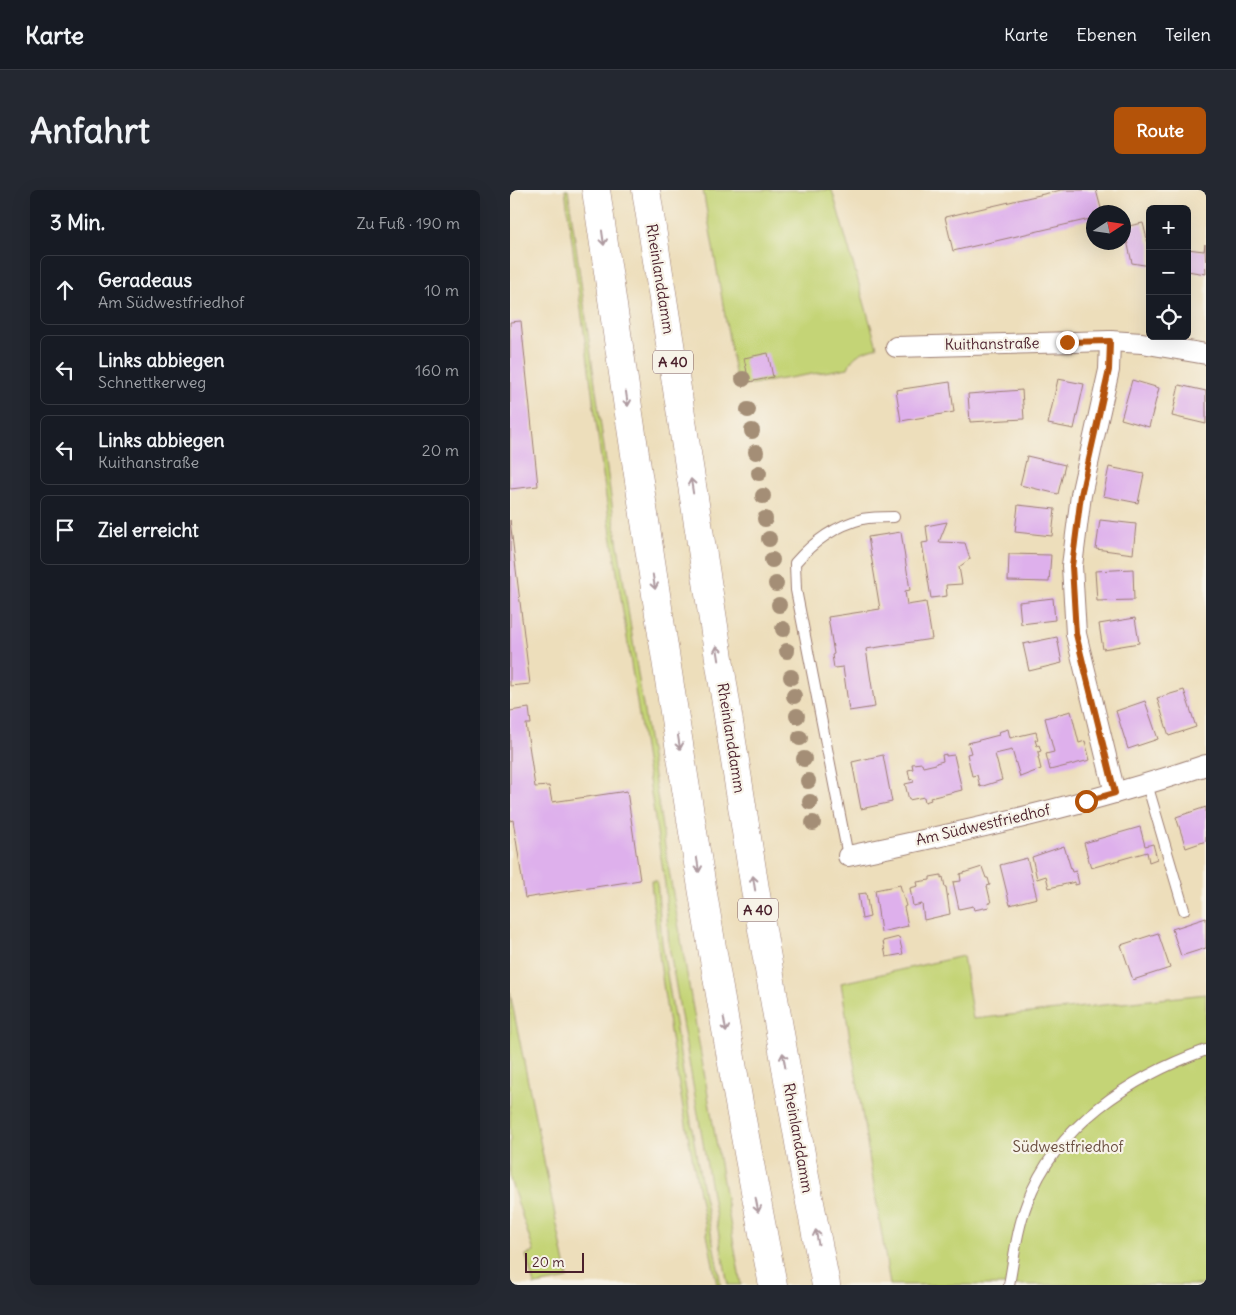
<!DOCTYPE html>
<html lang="de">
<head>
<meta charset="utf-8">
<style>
  :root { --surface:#171b24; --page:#242831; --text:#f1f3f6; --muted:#9ea1a6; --line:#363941; --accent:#b45309 }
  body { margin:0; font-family:Delius,sans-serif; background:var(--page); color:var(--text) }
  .controls { position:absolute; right:15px; top:15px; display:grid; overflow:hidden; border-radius:8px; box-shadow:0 5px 20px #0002 }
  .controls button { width:45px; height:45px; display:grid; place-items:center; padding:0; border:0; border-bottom:1px solid var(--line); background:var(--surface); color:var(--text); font:25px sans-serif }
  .compass { position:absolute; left:576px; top:15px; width:45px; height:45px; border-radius:50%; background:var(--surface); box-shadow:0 5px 20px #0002; rotate:78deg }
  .scale { position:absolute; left:15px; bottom:12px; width:59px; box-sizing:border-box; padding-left:5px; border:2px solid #4a1f2b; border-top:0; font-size:14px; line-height:18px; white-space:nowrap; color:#4a1f2b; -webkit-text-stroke:4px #f7f3e8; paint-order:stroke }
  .stop { position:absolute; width:15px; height:15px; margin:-11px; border:4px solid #b45309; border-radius:50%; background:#fff }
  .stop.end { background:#b45309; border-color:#fff; box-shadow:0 1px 5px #0008 }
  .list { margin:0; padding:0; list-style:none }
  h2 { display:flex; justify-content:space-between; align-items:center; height:65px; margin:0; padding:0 20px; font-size:21px }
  h2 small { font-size:16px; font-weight:400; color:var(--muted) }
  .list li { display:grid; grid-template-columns:32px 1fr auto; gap:15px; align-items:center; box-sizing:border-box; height:70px; margin:0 10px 10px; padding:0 10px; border:1px solid var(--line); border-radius:8px }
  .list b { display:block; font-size:19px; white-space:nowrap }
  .list p { margin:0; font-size:16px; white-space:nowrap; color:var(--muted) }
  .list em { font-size:16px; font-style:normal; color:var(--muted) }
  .icon { flex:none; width:28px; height:28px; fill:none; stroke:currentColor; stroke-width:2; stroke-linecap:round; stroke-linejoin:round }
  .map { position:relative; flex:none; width:696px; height:1095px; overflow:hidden; border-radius:8px }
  header { display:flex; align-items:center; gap:30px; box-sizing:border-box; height:70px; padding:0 25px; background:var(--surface); border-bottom:1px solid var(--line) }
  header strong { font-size:24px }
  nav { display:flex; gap:28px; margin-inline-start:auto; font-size:18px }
  .intro { display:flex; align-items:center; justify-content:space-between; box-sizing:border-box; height:120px; padding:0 30px }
  h1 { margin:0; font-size:35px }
  .button { padding:12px 22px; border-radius:8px; background:var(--accent); color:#fff; font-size:18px; font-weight:700 }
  main { display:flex; gap:30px; padding:0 30px }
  aside { flex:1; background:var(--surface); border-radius:8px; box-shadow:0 5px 20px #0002 }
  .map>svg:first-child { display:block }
  .green { fill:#c4d476; stroke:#877a50 }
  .building { fill:#deb0ec }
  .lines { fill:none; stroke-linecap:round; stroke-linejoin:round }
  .lane-casing { stroke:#9c7e73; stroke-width:12 }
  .street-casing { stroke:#9c7e73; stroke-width:22 }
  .highway-casing { stroke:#9c7e73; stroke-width:29 }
  .lane { stroke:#fff; stroke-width:10 }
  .street { stroke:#fff; stroke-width:20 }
  .highway { stroke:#fff; stroke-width:28 }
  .tree { fill:#a48e76 }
  .oneway { stroke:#ae9aa0 }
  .route { stroke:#b45309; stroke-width:6 }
  .labels { text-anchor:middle; stroke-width:4.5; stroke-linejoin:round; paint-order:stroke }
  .shield { fill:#f7f3e8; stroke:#7e5f64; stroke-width:1 }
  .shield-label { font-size:14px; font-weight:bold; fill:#4a1f2b }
  .street-label { font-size:15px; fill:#4a1f2b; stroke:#f7f3e8 }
  .park-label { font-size:15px; fill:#684c3e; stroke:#f7f3e8 }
</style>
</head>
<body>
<header>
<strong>Karte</strong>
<nav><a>Karte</a><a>Ebenen</a><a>Teilen</a></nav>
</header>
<div class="intro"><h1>Anfahrt</h1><a class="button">Route</a></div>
<main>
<aside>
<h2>3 Min.<small>Zu Fuß · 190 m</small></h2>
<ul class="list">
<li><svg class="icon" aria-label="ahead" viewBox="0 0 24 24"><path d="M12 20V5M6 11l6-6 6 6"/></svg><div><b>Geradeaus</b><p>Am Südwestfriedhof</p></div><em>10 m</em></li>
<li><svg class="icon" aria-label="left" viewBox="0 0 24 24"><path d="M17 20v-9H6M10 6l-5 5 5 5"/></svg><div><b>Links abbiegen</b><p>Schnettkerweg</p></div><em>160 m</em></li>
<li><svg class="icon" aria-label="left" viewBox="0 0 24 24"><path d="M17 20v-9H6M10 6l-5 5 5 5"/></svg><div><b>Links abbiegen</b><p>Kuithanstraße</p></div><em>20 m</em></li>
<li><svg class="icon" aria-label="arrive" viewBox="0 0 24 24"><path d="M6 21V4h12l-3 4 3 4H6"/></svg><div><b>Ziel erreicht</b></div></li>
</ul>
</aside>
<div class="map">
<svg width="696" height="1095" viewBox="0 0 696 1095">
  <rect width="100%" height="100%" fill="#f7f3e8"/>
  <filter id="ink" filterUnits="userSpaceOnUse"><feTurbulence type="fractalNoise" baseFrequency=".02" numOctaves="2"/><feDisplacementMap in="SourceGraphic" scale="10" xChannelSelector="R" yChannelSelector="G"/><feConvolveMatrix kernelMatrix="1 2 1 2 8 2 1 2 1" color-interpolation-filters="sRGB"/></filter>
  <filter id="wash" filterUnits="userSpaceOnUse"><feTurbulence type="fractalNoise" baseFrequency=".0096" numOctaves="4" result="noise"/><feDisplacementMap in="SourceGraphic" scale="20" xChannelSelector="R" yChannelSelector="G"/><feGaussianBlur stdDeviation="1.12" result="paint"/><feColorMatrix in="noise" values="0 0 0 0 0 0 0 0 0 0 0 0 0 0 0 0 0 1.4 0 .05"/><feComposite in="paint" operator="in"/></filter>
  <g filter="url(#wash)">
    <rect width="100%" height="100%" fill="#eddebb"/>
    <g class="green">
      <polygon points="55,0 58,0 106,343 157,669 231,1095 218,1095 211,1057 159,756 155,694 101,344"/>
      <path d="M193,0h129l45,157c-13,4 -24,7 -29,21l-101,17c-12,1 -12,-14 -14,-23z"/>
      <path d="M141,691h6l5,62 35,216 24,126h-4c-26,-133 -54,-269 -66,-404z"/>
      <polygon points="453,766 463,829 696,804 696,1095 380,1095 331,793"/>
      <polygon points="0,803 58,1089 26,1095 24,1095 16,1065 24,1062 0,989"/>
    </g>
    <g id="blocks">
      <g class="building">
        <polygon points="551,0 586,0 592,22 584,22 584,28 443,61 435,27"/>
        <polygon points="633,33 638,53 640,53 640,76 622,73 614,37"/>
        <polygon points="695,54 696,84 677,81 677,59 694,61"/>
        <polygon points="11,131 28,296 0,299 0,132"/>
        <polygon points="258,163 263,187 239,192 234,168"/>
        <polygon points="548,189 574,194 564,239 538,234"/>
        <polygon points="622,190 649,198 639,237 611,229"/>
        <polygon points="440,192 444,222 391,231 386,200"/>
        <polygon points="669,195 696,201 696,234 662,226"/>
        <polygon points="512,200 514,229 460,232 458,204"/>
        <polygon points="517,266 555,275 548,304 510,295"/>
        <polygon points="599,277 634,284 628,313 593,306"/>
        <polygon points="508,315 545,319 542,346 505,342"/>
        <polygon points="0,330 20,494 0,496"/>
        <polygon points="590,330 626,334 623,364 586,359"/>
        <polygon points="437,332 429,352 455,353 460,369 449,377 452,394 436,395 437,406 421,408 412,353 418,352 416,336"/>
        <polygon points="391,342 400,400 395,401 397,415 416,412 422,449 356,459 365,517 339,521 333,477 324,478 322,465 324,464 318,427 370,419 358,347"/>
        <polygon points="499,364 541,365 539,392 498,391"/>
        <polygon points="623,379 624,410 587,411 585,381"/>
        <polygon points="543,408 545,430 511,434 509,412"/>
        <polygon points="625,428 629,453 593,459 589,434"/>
        <polygon points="547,447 552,473 519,481 513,454"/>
        <polygon points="674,500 686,537 659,546 647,508"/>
        <polygon points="635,511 648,549 618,559 606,521"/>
        <polygon points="19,518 21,534 16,534 25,597 39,596 42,612 117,601 130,690 15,708 3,630 0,631 0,521"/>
        <polygon points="561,521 569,553 575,551 580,570 540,580 536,564 544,562 535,528"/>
        <polygon points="498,539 500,548 526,542 528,550 525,550 527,556 529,555 531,561 528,562 529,567 528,567 531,579 510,587 502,560 485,564 492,590 470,597 467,585 462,586 457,564 461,563 458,553 489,545 488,542"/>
        <polygon points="436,564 436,566 444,565 452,600 420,608 421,610 415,612 414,607 399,610 395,594 404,592 403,589 400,590 398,580 403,579 402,574 412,573 413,577 426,574 426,573 433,571 432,565"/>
        <polygon points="373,565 382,612 351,619 342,572"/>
        <polygon points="696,617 696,651 676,658 666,627"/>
        <polygon points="630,637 635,656 643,654 647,669 639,672 637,662 581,678 574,653"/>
        <polygon points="554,656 562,682 566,681 569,694 565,695 565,692 539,698 536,686 527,689 522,667"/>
        <polygon points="517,668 527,708 500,715 490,675"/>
        <polygon points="472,677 476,688 478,688 480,695 477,696 481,713 478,713 479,717 464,720 463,716 449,719 443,692 451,691 450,684"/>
        <polygon points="431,685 431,688 433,687 435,697 436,697 440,724 414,730 412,714 403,716 400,698 408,696 407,692 420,690 420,687"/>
        <polygon points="390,695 396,716 394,717 398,736 371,742 365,700"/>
        <polygon points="356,703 360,727 352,729 348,704"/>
        <polygon points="696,728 696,758 671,766 662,739"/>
        <polygon points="648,743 660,778 623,790 611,755"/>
        <polygon points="389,747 393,764 376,767 373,751"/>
      </g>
    </g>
  </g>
  <g filter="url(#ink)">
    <use href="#blocks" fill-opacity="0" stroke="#9c7e73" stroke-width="1"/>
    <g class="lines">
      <g class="lane-casing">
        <g id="lane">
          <polyline points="637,594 674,720"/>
          <path d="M338,666l-52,-266 -1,-27c18,-21 40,-37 67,-44 10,-2 22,-2 32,-2"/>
          <path d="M499,1095c5,-27 8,-56 18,-82 29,-78 104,-126 179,-153"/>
        </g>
      </g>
      <g class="street-casing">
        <g id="street">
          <polyline points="600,151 599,180 571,305 562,376 566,444 605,603"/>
          <polyline points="386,157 600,151 632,153 696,164"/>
          <path d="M338,666c120,-25 241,-52 358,-91"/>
        </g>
      </g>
      <g class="highway-casing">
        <g id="highway">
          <path d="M86,0c54,366 106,732 177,1095"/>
          <polyline points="136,0 245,699 295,987 316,1095"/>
        </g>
      </g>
      <use href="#lane" class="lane"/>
      <use href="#street" class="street"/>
      <use href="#highway" class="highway"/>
    </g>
    <g class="tree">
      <circle cx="233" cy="189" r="8"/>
      <circle cx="238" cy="220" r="8"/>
      <circle cx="242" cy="241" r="8"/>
      <circle cx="246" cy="262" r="8"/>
      <circle cx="249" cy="283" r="8"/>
      <circle cx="253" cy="306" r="8"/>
      <circle cx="255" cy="329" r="8"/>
      <circle cx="259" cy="349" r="8"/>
      <circle cx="262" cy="370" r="8"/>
      <circle cx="266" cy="394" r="8"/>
      <circle cx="269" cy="415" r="8"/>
      <circle cx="273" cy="439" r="8"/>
      <circle cx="277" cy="461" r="8"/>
      <circle cx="281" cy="487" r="8"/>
      <circle cx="284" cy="506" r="8"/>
      <circle cx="287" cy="526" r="8"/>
      <circle cx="290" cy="548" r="8"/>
      <circle cx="294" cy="569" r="8"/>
      <circle cx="298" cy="591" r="8"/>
      <circle cx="300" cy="612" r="8"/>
      <circle cx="303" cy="633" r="8"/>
    </g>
    <defs><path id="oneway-shaft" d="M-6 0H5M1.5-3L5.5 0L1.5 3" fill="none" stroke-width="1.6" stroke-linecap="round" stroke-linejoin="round" transform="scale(1.25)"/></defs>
    <g class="oneway">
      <use href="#oneway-shaft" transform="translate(93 48) rotate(82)"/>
      <use href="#oneway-shaft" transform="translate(117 209) rotate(82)"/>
      <use href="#oneway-shaft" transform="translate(182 296) rotate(-99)"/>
      <use href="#oneway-shaft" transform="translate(144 392) rotate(81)"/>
      <use href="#oneway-shaft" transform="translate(208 463) rotate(-99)"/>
      <use href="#oneway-shaft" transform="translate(169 552) rotate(81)"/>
      <use href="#oneway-shaft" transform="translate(188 675) rotate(81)"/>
      <use href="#oneway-shaft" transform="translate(244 693) rotate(-99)"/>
      <use href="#oneway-shaft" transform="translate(215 835) rotate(80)"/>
      <use href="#oneway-shaft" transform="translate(274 870) rotate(-100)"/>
      <use href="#oneway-shaft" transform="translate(247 1015) rotate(79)"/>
      <use href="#oneway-shaft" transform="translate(307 1047) rotate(-101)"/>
    </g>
  </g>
  <g class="lines" filter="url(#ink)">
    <polyline class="route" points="557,152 600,151 599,180 571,305 562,376 566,444 605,603 576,611"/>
  </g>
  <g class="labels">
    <g class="shield">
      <rect x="143" y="160.5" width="40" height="23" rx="4"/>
      <rect x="228" y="708.5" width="40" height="23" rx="4"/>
    </g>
    <g class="shield-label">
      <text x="163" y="177">A 40</text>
      <text x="248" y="725">A 40</text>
    </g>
    <g class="street-label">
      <text transform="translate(150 89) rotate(81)" y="5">Rheinlanddamm</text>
      <text transform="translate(482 154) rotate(-1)" y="5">Kuithanstraße</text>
      <text transform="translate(221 548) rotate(81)" y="5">Rheinlanddamm</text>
      <text transform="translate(473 635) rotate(-13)" y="5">Am Südwestfriedhof</text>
      <text transform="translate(288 948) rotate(80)" y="5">Rheinlanddamm</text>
    </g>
    <g class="park-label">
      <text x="558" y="962">Südwestfriedhof</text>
    </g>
  </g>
</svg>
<div class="controls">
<button>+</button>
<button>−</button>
<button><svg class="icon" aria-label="locate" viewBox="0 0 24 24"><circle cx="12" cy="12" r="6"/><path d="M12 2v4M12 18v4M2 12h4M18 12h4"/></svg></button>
</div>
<svg class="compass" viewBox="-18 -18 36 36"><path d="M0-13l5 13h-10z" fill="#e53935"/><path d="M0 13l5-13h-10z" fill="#9ea1a6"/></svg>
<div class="scale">20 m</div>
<div class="stop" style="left:576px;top:611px"></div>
<div class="stop end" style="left:557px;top:152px"></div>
</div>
</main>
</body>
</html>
